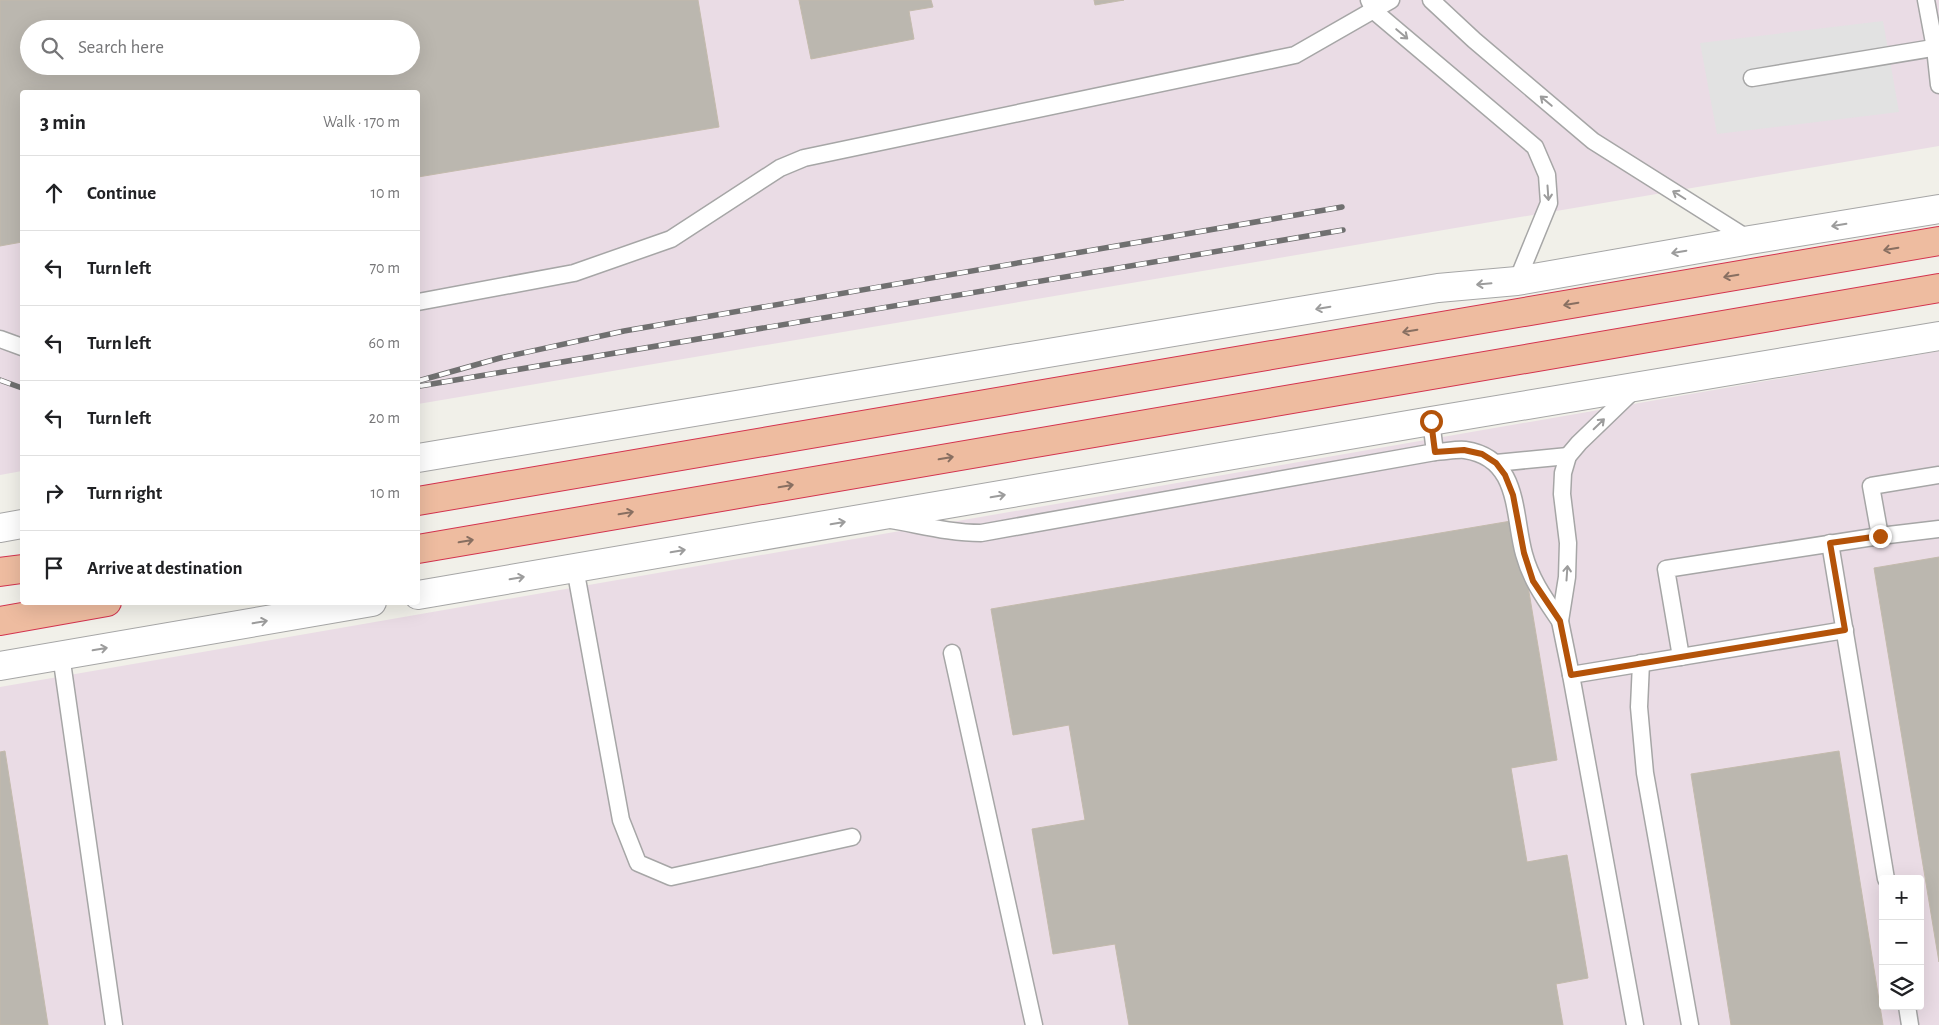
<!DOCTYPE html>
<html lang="en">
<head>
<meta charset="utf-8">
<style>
  :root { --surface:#fff; --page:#f2f2f2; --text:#202124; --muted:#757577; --line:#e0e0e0 }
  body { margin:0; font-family:"Alegreya Sans",sans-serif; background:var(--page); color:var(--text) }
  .controls { position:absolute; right:15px; bottom:15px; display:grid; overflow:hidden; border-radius:5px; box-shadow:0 5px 20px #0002 }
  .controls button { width:45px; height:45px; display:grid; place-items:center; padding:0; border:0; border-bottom:1px solid var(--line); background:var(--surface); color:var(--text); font:25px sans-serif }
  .stop { position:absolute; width:15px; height:15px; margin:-11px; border:4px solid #b45309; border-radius:50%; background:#fff }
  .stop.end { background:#b45309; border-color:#fff; box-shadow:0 1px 5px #0008 }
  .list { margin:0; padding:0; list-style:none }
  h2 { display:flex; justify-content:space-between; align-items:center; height:65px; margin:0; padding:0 20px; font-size:21px }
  h2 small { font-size:16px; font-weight:400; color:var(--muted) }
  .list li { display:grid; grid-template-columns:32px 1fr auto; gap:15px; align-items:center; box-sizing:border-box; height:75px; padding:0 20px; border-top:1px solid var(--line) }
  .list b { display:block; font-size:19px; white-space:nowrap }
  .list em { font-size:16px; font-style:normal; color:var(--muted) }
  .icon { flex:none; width:28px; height:28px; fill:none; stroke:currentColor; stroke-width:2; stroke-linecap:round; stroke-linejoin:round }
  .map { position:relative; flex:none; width:1939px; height:1025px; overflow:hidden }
  .search { position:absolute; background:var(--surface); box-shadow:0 5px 20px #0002; left:20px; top:20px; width:400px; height:55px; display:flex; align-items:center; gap:12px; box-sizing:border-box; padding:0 18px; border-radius:28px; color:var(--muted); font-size:19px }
  .panel { position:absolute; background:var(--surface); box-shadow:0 5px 20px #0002; left:20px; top:90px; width:400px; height:515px; border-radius:5px }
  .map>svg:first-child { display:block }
  .industrial { fill:#eadce5; fill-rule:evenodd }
  .parking { fill:#e2e2e2 }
  .building { fill:#bbb7af; stroke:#c3baac; fill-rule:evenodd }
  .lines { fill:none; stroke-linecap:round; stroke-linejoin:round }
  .service-casing { stroke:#a6a6a6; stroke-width:19 }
  .tertiary-casing { stroke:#a6a6a6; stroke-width:30 }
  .trunk-casing { stroke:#d3334e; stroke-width:30 }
  .service { stroke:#fff; stroke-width:16 }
  .tertiary { stroke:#fff; stroke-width:28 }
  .trunk { stroke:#eebca0; stroke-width:28 }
  .rail-casing { stroke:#707070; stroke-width:5.5 }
  .rail { stroke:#fff; stroke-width:4; stroke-dasharray:11; stroke-linecap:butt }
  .oneway { stroke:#9c9c9c }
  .oneway2 { stroke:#886f61 }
  .route { stroke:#b45309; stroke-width:6 }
</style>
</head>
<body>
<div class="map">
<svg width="1939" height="1025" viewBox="0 0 1939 1025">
  <rect width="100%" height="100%" fill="#f1f0e9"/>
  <g class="industrial">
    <path d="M0,0h1939v146l-1521,258v-312h-396v379l-22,4zM29,29h382v37h-382z"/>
    <path d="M1939,351v674h-1939v-338zM1883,879h37v127h-37z"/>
  </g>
  <polygon class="parking" points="1883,21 1899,112 1717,134 1700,43"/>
  <g class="building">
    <path d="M0,0h698l21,127 -301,50v-85h-396v150l-22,4zM29,29h382v37h-382z"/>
    <polygon points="799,0 931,0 933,7 909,11 914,39 811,59"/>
    <polygon points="1094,0 1124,0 1095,5"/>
    <polygon points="1517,520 1557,760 1511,768 1527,862 1567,855 1588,978 1556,984 1563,1025 1129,1025 1115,944 1053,954 1032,829 1085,820 1069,725 1013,735 991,609"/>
    <polygon points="1939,557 1939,962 1874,568"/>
    <polygon points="5,751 48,1025 0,1025 0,752"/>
    <polygon points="1839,751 1883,1025 1731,1025 1691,774"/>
  </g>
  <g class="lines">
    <g class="service-casing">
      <g id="service">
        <polyline points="1369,0 1374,11 1535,147 1547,175 1549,203 1517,281"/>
        <polyline points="1431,0 1474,40 1593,141 1750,240"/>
        <polyline points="1926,0 1935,48 1939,85"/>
        <polyline points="1752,78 1939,47"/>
        <polyline points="418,302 574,273 671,239 780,168 804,158 1295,55 1391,0"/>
        <polyline points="0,339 22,347"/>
        <polyline points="1635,389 1579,443 1568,456 1563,473 1562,494 1568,543 1567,577 1560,621 1571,675 1635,1025"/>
        <path d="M1435,452c9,0 21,-3 30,-2 55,8 48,64 59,104 7,26 21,45 36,67"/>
        <polyline points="1496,463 1568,456"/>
        <path d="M891,520c30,5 59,13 90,13l454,-81 -4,-31"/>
        <polyline points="1880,536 1871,486 1939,475"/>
        <polyline points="1830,543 1886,879"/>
        <polyline points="575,568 621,820 638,863 671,877 852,837"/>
        <polyline points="952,653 1034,1025"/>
        <polyline points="61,655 114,1025"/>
        <polyline points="1681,657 1666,569 1880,536 1939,529"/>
        <polyline points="1641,663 1639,707 1645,773 1690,1025"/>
        <polyline points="1571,675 1845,630"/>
        <polyline points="1907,1006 1910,1025"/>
      </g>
    </g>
    <g class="tertiary-casing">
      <g id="tertiary">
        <polyline points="418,458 1438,288 1517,281 1750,240 1939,209"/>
        <polyline points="0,528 22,524"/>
        <polyline points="418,595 1431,421 1939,336"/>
        <polyline points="0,666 372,602"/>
      </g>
    </g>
    <g class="trunk-casing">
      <g id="trunk">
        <polyline points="418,501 1939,241"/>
        <polyline points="418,549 1939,288"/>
        <polyline points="0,572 22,569"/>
        <polyline points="0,621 107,602"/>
      </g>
    </g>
    <use href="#service" class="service"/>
    <use href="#tertiary" class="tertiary"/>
    <use href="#trunk" class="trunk"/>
    <g class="rail-casing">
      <g id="rail">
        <polyline points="0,380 22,388"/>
        <polyline points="418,381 500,358 624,331 1342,207"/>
        <polyline points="420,386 1343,230"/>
      </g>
    </g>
    <use href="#rail" class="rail"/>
  </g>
  <defs><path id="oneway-shaft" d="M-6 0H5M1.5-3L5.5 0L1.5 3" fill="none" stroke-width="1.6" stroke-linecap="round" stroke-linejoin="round" transform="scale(1.25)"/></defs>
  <g class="oneway">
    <use href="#oneway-shaft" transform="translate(1402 34) rotate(40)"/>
    <use href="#oneway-shaft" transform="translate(1546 101) rotate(-140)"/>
    <use href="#oneway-shaft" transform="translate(1548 193) rotate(86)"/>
    <use href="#oneway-shaft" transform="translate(1679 195) rotate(-148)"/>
    <use href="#oneway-shaft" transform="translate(1839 225) rotate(171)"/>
    <use href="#oneway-shaft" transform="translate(1679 252) rotate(170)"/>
    <use href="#oneway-shaft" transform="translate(1484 284) rotate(175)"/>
    <use href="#oneway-shaft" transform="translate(1323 308) rotate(170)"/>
    <use href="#oneway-shaft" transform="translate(1599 424) rotate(-44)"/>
    <use href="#oneway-shaft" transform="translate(998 496) rotate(-10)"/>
    <use href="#oneway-shaft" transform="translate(838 523) rotate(-10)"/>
    <use href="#oneway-shaft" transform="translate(678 551) rotate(-10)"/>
    <use href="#oneway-shaft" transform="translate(1567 573) rotate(-86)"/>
    <use href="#oneway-shaft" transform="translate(517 578) rotate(-10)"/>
    <use href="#oneway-shaft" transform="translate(260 622) rotate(-10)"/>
    <use href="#oneway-shaft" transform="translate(100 649) rotate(-10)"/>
  </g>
  <g class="oneway2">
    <use href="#oneway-shaft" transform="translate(1891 249) rotate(170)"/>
    <use href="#oneway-shaft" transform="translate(1731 276) rotate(170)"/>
    <use href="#oneway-shaft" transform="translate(1571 304) rotate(170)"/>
    <use href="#oneway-shaft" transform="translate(1410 331) rotate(170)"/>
    <use href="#oneway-shaft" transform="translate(946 458) rotate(-10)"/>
    <use href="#oneway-shaft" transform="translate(786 486) rotate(-10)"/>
    <use href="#oneway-shaft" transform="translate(626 513) rotate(-10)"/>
    <use href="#oneway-shaft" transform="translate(466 541) rotate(-10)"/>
  </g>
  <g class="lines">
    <polyline class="route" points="1431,421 1435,452 1464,450 1482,454 1496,463 1505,475 1513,495 1524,553 1533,581 1560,621 1571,675 1845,630 1830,543 1880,536"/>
  </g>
</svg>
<div class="controls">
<button>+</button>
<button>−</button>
<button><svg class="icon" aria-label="layers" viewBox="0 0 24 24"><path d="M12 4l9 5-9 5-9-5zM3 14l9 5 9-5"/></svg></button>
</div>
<div class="stop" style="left:1431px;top:421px"></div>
<div class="stop end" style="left:1880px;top:536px"></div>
<div class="search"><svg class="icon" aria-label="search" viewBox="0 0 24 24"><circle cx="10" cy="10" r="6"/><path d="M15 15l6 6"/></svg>Search here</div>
<section class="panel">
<h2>3 min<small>Walk · 170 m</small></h2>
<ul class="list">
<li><svg class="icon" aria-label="ahead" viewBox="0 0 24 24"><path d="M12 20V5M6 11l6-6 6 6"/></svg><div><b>Continue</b></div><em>10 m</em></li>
<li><svg class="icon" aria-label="left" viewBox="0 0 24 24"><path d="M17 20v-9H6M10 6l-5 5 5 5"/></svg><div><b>Turn left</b></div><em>70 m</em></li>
<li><svg class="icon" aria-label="left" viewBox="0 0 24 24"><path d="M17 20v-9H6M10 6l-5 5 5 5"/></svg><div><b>Turn left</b></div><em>60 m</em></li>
<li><svg class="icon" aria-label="left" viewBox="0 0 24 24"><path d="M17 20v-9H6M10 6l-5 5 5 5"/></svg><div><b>Turn left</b></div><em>20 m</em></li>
<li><svg class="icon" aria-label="right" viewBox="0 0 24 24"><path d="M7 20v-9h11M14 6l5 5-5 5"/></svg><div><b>Turn right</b></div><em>10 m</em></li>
<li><svg class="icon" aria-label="arrive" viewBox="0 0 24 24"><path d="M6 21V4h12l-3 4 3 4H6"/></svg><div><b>Arrive at destination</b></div></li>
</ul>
</section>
</div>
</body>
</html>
